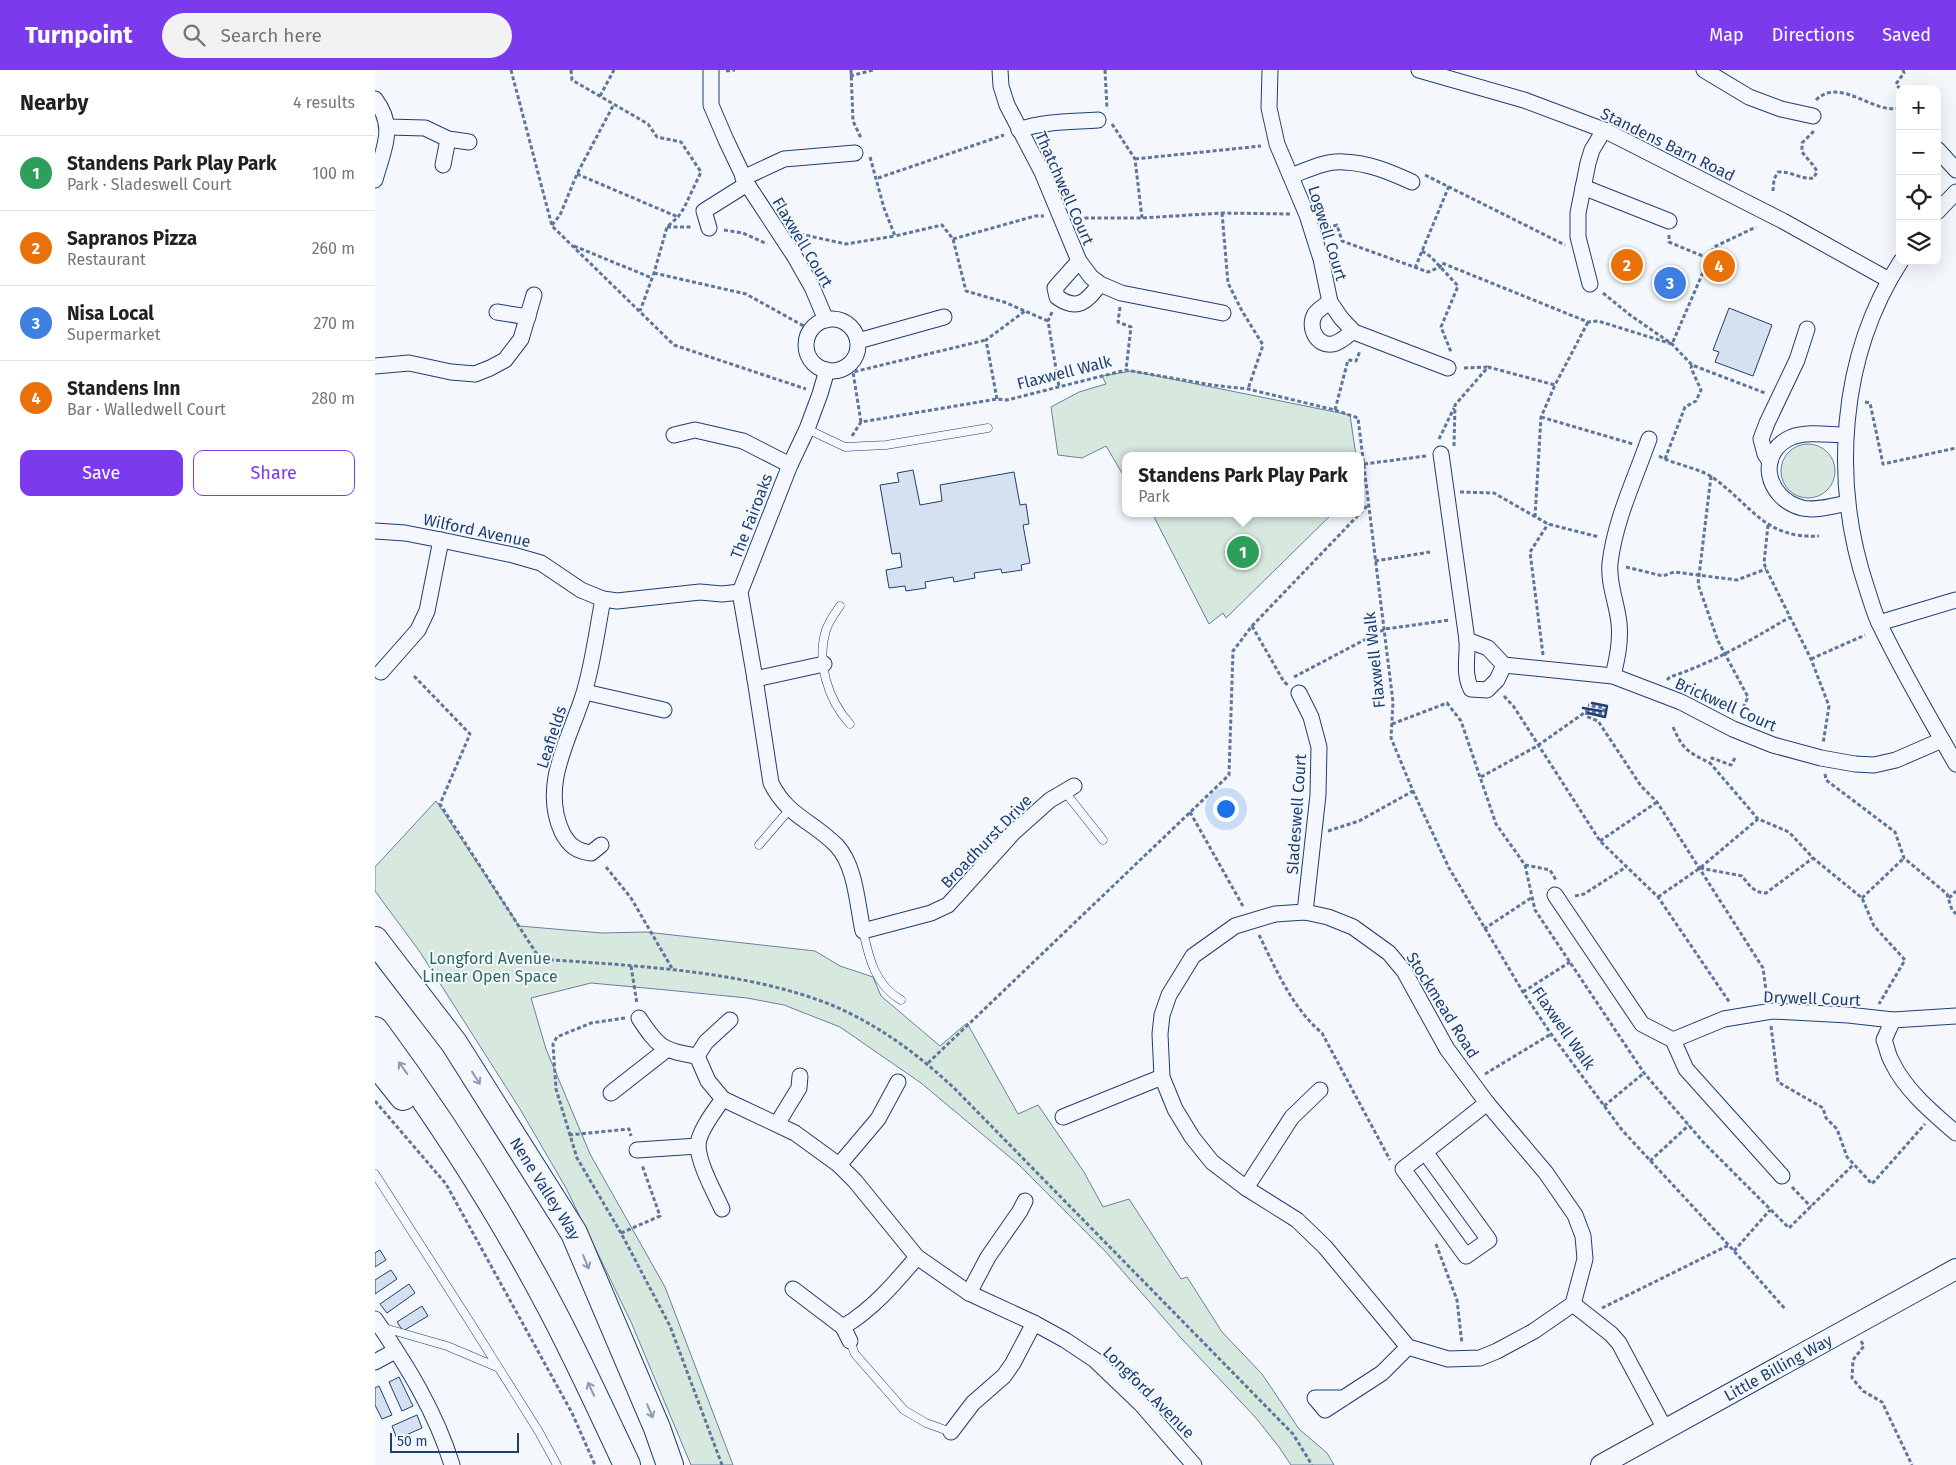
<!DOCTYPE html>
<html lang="en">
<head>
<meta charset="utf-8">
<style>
  :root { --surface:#fff; --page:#f2f2f2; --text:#202124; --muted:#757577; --line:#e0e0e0; --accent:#7c3aed }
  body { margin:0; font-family:"Fira Sans",sans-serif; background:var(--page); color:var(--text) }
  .controls { position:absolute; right:15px; top:15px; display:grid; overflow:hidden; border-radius:10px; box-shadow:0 5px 20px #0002 }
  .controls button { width:45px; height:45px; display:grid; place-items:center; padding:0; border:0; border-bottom:1px solid var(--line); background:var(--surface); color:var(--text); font:25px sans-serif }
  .scale { position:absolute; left:15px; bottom:12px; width:129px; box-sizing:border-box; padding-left:5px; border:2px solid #1d3f73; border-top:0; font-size:14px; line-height:18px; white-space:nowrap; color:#1d3f73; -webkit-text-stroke:4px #f4f7fb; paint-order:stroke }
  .you { position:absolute; left:850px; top:738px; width:18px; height:18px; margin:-12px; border:4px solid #fff; border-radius:50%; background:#1a73e8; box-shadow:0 0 0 8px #1a73e833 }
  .badge { display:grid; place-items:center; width:32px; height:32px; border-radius:50%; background:var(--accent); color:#fff; font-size:16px; font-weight:700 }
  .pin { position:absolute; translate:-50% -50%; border:2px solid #fff; box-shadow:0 1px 5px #0006 }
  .popup { position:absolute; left:747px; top:382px; width:242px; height:65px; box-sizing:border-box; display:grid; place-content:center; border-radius:10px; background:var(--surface); filter:drop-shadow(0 1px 4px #0005); font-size:16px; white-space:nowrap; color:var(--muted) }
  .popup b { font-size:19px; color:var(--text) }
  .popup::after { content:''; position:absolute; left:50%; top:100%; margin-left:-10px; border:10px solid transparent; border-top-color:var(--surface) }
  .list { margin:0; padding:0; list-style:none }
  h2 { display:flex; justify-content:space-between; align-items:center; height:65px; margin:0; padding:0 20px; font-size:21px }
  h2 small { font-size:16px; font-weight:400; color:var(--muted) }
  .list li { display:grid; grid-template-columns:32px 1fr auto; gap:15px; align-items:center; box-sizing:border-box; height:75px; padding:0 20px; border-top:1px solid var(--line) }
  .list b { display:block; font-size:19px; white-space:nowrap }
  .list p { margin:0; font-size:16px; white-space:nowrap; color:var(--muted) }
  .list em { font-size:16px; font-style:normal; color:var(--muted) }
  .actions { display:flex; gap:10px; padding:15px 20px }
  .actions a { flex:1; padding:11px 0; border:1px solid var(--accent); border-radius:10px; text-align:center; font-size:18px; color:var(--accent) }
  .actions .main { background:var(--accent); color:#fff }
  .icon { flex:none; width:28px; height:28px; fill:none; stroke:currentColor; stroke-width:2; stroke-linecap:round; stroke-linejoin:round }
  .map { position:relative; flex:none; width:1581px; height:1395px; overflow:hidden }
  header { display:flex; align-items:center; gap:30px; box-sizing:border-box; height:70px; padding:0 25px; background:var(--accent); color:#fff }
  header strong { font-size:24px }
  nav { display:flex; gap:28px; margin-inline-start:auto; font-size:18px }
  .search { width:350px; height:45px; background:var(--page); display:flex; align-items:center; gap:12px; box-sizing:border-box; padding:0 18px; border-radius:28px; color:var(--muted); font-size:19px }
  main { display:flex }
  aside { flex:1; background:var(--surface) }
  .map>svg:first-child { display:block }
  .green { fill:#d7e8df; stroke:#687fa3 }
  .building { fill:#d5e0f0; stroke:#1d3f73 }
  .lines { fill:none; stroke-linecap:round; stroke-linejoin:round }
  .service-casing { stroke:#1d3f73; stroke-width:9 }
  .minor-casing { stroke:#1d3f73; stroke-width:17 }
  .tertiary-casing { stroke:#1d3f73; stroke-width:22 }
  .trunk-casing { stroke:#1d3f73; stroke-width:28 }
  .path { stroke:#5e769c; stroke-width:3; stroke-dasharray:4 2.5; stroke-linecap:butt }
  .service { stroke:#f4f7fb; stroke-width:8 }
  .minor { stroke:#f4f7fb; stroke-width:15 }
  .tertiary { stroke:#f4f7fb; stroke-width:20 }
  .trunk { stroke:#f4f7fb; stroke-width:26 }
  .wall { stroke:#1d3f73; stroke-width:2.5 }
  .oneway { stroke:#889bb7 }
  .labels { text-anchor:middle; stroke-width:4; stroke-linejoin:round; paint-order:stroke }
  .street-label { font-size:16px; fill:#1d3f73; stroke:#f4f7fb }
  .park-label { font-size:16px; fill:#2c6c60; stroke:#f4f7fb }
</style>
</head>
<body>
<header>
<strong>Turnpoint</strong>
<div class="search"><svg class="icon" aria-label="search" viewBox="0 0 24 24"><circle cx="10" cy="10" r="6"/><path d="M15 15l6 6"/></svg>Search here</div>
<nav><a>Map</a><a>Directions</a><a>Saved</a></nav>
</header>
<main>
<aside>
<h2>Nearby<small>4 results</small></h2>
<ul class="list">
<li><span class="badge" style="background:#2e9e5b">1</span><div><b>Standens Park Play Park</b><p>Park · Sladeswell Court</p></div><em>100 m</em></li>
<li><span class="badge" style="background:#e8710a">2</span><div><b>Sapranos Pizza</b><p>Restaurant</p></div><em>260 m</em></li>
<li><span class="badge" style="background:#3f7fe0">3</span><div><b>Nisa Local</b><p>Supermarket</p></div><em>270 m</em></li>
<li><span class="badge" style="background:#e8710a">4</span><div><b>Standens Inn</b><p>Bar · Walledwell Court</p></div><em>280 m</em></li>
</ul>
<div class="actions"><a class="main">Save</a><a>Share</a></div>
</aside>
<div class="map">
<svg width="1581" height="1395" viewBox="0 0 1581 1395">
  <rect width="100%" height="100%" fill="#f4f7fb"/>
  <g class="green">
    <polygon points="757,301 975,345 981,386 750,386 750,408 731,376 707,388 683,385 676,337 704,322 731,314 727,306"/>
    <circle cx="1433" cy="401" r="27"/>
    <polygon points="777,443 958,443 851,548 848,543 834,554"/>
    <polygon points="61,731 144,856 227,863 271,862 440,881 465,896 498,907 506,926 565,976 592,953 643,1044 663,1035 709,1102 728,1137 754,1129 806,1209 812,1207 847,1262 887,1304 924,1359 952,1383 959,1395 916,1395 904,1377 881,1348 806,1268 730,1181 643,1094 546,1013 465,957 409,935 372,928 292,920 216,913 156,928 171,979 215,1084 290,1217 358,1395 316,1395 256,1252 191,1118 145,1039 45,882 0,821 0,797"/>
  </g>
  <g class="building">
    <polygon points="1354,238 1397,255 1378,306 1340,292 1344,282 1338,280"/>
    <polygon points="538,400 545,435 567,431 565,415 639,402 645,435 651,434 654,454 648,455 655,493 646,495 647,500 627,503 626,499 599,503 600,508 579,512 578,507 550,512 551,518 531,521 530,516 514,518 511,500 527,497 525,483 517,484 505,415 524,412 522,403"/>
    <polygon points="5,1180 11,1190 0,1197 0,1183"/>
    <polygon points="16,1200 22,1209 0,1224 0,1210"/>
    <polygon points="34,1214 40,1223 12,1243 5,1234"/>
    <polygon points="47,1236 53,1246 28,1261 22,1252"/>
    <polygon points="24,1307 38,1336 27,1341 14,1312"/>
    <polygon points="4,1316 17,1345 7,1349 0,1335 0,1318"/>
    <polygon points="42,1345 47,1358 22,1369 17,1356"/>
  </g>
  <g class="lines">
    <g class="service-casing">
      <g id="service">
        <polyline points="432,359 470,377 511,375 613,358"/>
        <path d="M465,536c-5,7 -11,15 -14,24 -10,32 2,70 24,94"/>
        <polyline points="690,722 728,770"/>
        <polyline points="384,775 414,740"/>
        <path d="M488,861c6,27 12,54 38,69"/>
        <polyline points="0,1104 93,1249 164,1362 182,1395"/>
        <polyline points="6,1257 72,1276 122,1297"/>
        <polyline points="475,1271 480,1284 529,1340 551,1353 576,1362"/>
      </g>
    </g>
    <g class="minor-casing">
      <g id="minor">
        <polyline points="336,0 336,35 351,70 372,114 420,187 437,217 451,250"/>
        <polyline points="625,0 626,16 632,35 667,102 704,191 716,207 725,214 746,223 848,243"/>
        <polyline points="895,0 894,38 902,74 932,145 946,189 955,232 966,248 979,262 1073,298"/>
        <polyline points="1044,0 1149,30 1229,60 1408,151 1514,210"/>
        <polyline points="1329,0 1374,27 1406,39 1438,46"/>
        <path d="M0,29c22,29 8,50 0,81"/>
        <polyline points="13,57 50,58 73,69 94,72"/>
        <path d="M644,60c26,-9 52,-8 79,-10"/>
        <polyline points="1562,79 1581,100"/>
        <polyline points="68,95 73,69"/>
        <path d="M916,106c16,-6 36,-16 53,-14 25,1 46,10 68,20"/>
        <polyline points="368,108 409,89 480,83"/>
        <polyline points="1208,117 1294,151"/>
        <polyline points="1562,142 1581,122"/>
        <polyline points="334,158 329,141 372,114"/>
        <path d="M704,191l-24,27 2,9c21,15 30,4 43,-13"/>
        <path d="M1526,191c-62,96 -70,221 -34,328 4,12 7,24 13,36 22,46 50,94 76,139"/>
        <polyline points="1215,214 1203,167 1203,143 1213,93 1217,80 1229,60"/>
        <path d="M955,232c-5,3 -11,7 -15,12 -8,13 2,33 18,30 8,-2 14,-8 20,-13"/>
        <polyline points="122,242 153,247"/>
        <circle cx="457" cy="275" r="26"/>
        <polyline points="483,271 569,247"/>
        <polyline points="0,296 34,293 76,302 100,304 115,298 130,290 146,269 159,225"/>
        <path d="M452,300l-7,24 -13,35 -17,36 -50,127 15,87 16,104c17,34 42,38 66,63 19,21 20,58 26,85l68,-18 17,-8 65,-72 37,-33 24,-14"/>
        <polyline points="299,365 320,360 368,371 415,395"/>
        <path d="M1471,365c-17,0 -38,-4 -54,2 -36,15 -27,61 10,71 14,3 31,-2 45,-5"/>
        <polyline points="1066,384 1092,570 1113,578 1129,595 1238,606 1306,632 1358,659 1398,675 1446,688 1480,694 1499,695 1521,690 1567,670"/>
        <polyline points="1395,392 1390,384 1386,369 1392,353 1422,290 1432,259"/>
        <polyline points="0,461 30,463 66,470 138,485 166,493 206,520 228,529 242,531 325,522 347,524 365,522"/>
        <polyline points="1504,553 1581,530"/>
        <path d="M1092,570c1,17 -4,33 4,49l16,1 10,-10 7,-15"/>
        <polyline points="6,602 43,560 52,541 66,470"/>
        <path d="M1238,606c4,-17 8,-35 6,-53 -2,-20 -11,-39 -9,-60 5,-43 25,-84 39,-124"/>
        <polyline points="380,609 449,594"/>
        <polyline points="210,622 289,640"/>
        <polyline points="924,623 936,647 944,677 943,725 930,842"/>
        <path d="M226,775l-10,8c-14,-2 -22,-7 -29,-21 -22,-48 8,-93 22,-139 9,-30 13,-63 19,-94"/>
        <polyline points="1180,825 1267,954 1298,970 1349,949 1397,941 1473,945 1518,950 1581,946"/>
        <path d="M264,948c19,29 24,33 58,38l11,25 15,18 72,34 44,32 16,16 62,76 52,36 65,30 31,17 30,20 46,44 53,61"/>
        <path d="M1518,950l-9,20c3,7 4,16 8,22 13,28 41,51 64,71"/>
        <polyline points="1298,970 1311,999 1407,1106"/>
        <polyline points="322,986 331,972 355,950"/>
        <polyline points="236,1023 291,980"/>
        <polyline points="688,1047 787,1007"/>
        <polyline points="402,1054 424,1018 425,1006"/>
        <polyline points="262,1080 323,1076"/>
        <polyline points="1050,1082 1028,1099 1091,1186 1114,1170 1050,1082 1112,1033"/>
        <polyline points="464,1095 503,1049 523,1012"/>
        <polyline points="871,1118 917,1047 945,1020"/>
        <path d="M347,1139c-8,-18 -22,-42 -24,-62 -1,-14 17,-37 25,-48"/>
        <path d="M418,1219l50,38c30,-18 52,-44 74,-70"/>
        <polyline points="594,1223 613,1187 645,1141 650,1131"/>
        <polyline points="1198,1234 1210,1189 1208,1166 1200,1145 1171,1103 1112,1033 1072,979 1029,901 1014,883 978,857 953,847 930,842 900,844 860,856 818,886 794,925 787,945 785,964 787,1007 800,1039 817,1067 837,1092 871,1118 922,1150 950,1177 1033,1277 1073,1289 1105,1288 1122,1281 1159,1261 1198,1234 1236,1264 1244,1273 1290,1359"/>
        <path d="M0,1249c31,45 61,93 77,146"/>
        <polyline points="468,1257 475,1271"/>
        <polyline points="0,1292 20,1281"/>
        <polyline points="969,1328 940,1328 950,1340 1007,1303 1033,1277"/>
        <polyline points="576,1362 598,1333 629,1306 638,1293 659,1253"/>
      </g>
    </g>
    <g class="tertiary-casing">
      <g id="tertiary">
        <path id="s1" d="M1226,1395l355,-196"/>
      </g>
    </g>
    <g class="trunk-casing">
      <g id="trunk">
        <path id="s2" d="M0,870l79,103 120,190 83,195 13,37"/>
        <path d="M0,960c65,88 125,181 176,278 27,51 51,104 76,157"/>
        <polyline points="0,992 28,1027"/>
      </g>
    </g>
    <g class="path">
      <polyline points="136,0 177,156 299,275 431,319"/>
      <polyline points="196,0 197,10 273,54 282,67 306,72 326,102 309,138 303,147 292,157 279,203 265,241"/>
      <polyline points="476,0 478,51 486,68"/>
      <polyline points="730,0 732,39"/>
      <polyline points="351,1 360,0"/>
      <polyline points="475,6 498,0"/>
      <polyline points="1525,19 1521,14 1529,3 1528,0"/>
      <polyline points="225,26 239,0"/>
      <path d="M1441,30c24,-24 58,15 84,8"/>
      <polyline points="1523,40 1525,47"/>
      <polyline points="737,54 760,89 767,148"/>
      <polyline points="495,87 509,138 520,166 567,155 578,169 591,221 629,232 673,251"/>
      <polyline points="760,89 886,76"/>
      <polyline points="202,104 303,147"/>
      <polyline points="1050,105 1190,175"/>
      <polyline points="503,108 629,65"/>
      <path d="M1398,121l1,-12 4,-7c13,-1 24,8 36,6l3,-7 -4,-6 -11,-13v-9l12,-12"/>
      <polyline points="847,143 853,213 867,241 888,275 873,319"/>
      <polyline points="703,148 767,148 847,143 917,144"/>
      <polyline points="177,155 185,145 202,104 239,34"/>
      <polyline points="292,157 318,157"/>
      <polyline points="952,158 962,155 967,171 1053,202 1065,197 1067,193 1213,252 1223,251 1297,274 1339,177 1381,157"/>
      <polyline points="349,160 368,163 392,174"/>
      <polyline points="425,164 471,174 520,166"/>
      <polyline points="1294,165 1294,172 1335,189"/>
      <polyline points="578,169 660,146 669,146"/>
      <polyline points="199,176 277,208"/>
      <polyline points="1047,181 1056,187 1083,216 1066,257 1076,282"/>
      <polyline points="1040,198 1074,116"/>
      <polyline points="279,203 371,224 436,260"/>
      <polyline points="1228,223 1255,245 1297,274 1317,295 1390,323"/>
      <polyline points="745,237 743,252 756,257 751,300"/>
      <polyline points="677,242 673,251 684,317"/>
      <polyline points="1089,298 1112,297"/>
      <polyline points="622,329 611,270 650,241"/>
      <polyline points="1490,332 1495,333 1508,394 1581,378"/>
      <polyline points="960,340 973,290 981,291 985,281"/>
      <polyline points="1166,347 1258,374"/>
      <polyline points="486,352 478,302 611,270"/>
      <polyline points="477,366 486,352 622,329 632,330 751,300 837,315 873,319 960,340 983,348 1018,632 1016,668 1038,721 1074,798 1148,922 1176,964 1247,1060 1359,1181 1411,1240"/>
      <polyline points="1064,369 1079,338"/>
      <polyline points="1079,376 1080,335 1113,297 1180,315 1213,252"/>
      <path d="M1284,386c16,9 37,11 53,21 40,28 52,62 107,59"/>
      <polyline points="1290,389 1310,337 1321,331 1326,320 1316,298 1317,295"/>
      <polyline points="989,394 1051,386"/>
      <polyline points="1336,406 1323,514 1343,571 1373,627 1365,645"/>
      <polyline points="1085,422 1119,423 1173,454 1224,467"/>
      <polyline points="1160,447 1166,347 1180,315"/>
      <polyline points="1393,455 1389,493 1391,499 1436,589 1454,636 1448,674"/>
      <polyline points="1000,491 1055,482"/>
      <polyline points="1251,497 1288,506 1299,502 1362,510 1391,499"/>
      <polyline points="877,556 909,612 913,615"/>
      <polyline points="1168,585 1155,482 1173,454"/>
      <polyline points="1436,589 1490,565"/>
      <path d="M39,606l56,58 -30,70 100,155c95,7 206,11 294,47 46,20 85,49 121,83l338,345 19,31"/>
      <polyline points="919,607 1010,559 1075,550"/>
      <path d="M1292,610l3,-3c45,-15 79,-36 120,-60"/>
      <polyline points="1129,626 1139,637 1225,771 1283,827 1355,933"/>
      <polyline points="1212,641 1211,646 1223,651 1266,716 1282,732 1388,898 1392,928"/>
      <polyline points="1017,654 1072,633 1086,651 1121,754 1150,795 1160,840 1269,1003 1329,1073 1414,1158 1479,1094"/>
      <path d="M1298,657c10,23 15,25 37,36"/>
      <polyline points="1360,688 1356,695 1337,688 1335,693 1383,749 1414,762 1438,788 1487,828 1499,856 1530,890 1504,934"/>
      <polyline points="1450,704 1451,710 1520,762 1529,788 1572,824 1577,840 1581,844"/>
      <polyline points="1106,707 1162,676 1212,641 1228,644 1229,638 1213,635"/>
      <polyline points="815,742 869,838"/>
      <polyline points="953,761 984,751 1038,721"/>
      <polyline points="1225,771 1282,732"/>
      <polyline points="1150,795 1175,800 1181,810"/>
      <polyline points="231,797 256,828 298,900"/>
      <path d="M1325,798l42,8c7,9 12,17 24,17l47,-35"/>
      <polyline points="1200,826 1209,824 1251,797"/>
      <polyline points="1283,827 1325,798 1383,749"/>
      <polyline points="1487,828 1529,788"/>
      <polyline points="1574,828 1581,821"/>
      <polyline points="1109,859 1156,828"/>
      <path d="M884,865c17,34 33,73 63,98l68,127"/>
      <polyline points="256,896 262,934"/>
      <polyline points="1148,922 1195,892"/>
      <polyline points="250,948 216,953 182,967 178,974 181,1019 202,1088 246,1163 295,1256 347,1395"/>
      <polyline points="1396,956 1403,1012 1448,1038 1451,1048 1462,1059 1472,1087 1497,1114 1550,1054"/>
      <polyline points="553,993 854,705 858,581 877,556 992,436"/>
      <polyline points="1110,1004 1176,964"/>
      <polyline points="0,1031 71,1114 197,1343 220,1395"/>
      <polyline points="1229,1036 1269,1003"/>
      <polyline points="194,1065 254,1059 256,1066"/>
      <polyline points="1275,1091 1314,1055"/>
      <polyline points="1417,1117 1436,1137"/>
      <polyline points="246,1163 285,1146 267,1095"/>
      <polyline points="1061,1174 1082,1230 1087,1274"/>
      <polyline points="1359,1181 1395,1140"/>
      <polyline points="1227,1238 1354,1175"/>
      <polyline points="1486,1271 1489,1276 1478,1290 1477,1308 1488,1321 1507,1332 1537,1395"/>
    </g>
    <use href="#service" class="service"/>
    <use href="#minor" class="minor"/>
    <use href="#tertiary" class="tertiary"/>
    <use href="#trunk" class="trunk"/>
    <g class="wall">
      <polyline points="1208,638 1226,641"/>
      <polyline points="1213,643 1230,647 1232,636 1217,633"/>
    </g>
  </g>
  <defs><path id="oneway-shaft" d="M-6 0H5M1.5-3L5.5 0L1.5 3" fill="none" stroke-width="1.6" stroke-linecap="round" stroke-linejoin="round" transform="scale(1.25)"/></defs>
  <g class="oneway">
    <use href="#oneway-shaft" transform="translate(28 998) rotate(-126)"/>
    <use href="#oneway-shaft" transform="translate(101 1008) rotate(58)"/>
    <use href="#oneway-shaft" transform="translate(211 1192) rotate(67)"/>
    <use href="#oneway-shaft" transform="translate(216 1319) rotate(-115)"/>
    <use href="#oneway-shaft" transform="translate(275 1341) rotate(67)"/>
  </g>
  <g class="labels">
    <g class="street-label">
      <text transform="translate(1293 74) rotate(26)" y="6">Standens Barn Road</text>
      <text transform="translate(690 118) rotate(66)" y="6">Thatchwell Court</text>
      <text transform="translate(953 163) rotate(73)" y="6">Logwell Court</text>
      <text transform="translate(428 172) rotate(59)" y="6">Flaxwell Court</text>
      <text transform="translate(689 302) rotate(-14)" y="6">Flaxwell Walk</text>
      <text transform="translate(376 446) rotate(-69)" y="6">The Fairoaks</text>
      <text transform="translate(102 460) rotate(12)" y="6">Wilford Avenue</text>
      <text transform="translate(999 590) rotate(-96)" y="6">Flaxwell Walk</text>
      <text transform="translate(1351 634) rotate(24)" y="6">Brickwell Court</text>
      <text transform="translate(176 667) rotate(-72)" y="6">Leafields</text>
      <text transform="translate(921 744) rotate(-86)" y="6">Sladeswell Court</text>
      <text transform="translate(611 771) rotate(-46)" y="6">Broadhurst Drive</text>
      <text transform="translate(1437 928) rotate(2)" y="6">Drywell Court</text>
      <text transform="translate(1068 935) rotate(58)" y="6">Stockmead Road</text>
      <text transform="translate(1189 958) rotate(55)" y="6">Flaxwell Walk</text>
      <text dy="6" stroke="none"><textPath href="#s2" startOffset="302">Nene Valley Way</textPath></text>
      <text dy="6" stroke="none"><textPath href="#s1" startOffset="202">Little Billing Way</textPath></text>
      <text transform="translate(774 1322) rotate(45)" y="6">Longford Avenue</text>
    </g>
    <g class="park-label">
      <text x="115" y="894">Longford Avenue<tspan x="115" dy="18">Linear Open Space</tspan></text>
    </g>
  </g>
</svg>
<div class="controls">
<button>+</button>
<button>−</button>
<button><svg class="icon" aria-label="locate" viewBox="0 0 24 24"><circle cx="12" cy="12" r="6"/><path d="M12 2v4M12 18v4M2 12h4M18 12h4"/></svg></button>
<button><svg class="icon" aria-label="layers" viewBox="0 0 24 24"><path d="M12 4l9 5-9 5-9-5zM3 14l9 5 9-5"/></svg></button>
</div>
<div class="scale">50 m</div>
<div class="you"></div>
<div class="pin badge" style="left:868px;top:482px;background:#2e9e5b">1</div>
<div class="popup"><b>Standens Park Play Park</b>Park</div>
<div class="pin badge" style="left:1252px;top:195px;background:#e8710a">2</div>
<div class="pin badge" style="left:1295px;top:213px;background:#3f7fe0">3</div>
<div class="pin badge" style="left:1344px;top:196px;background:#e8710a">4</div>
</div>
</main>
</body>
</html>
